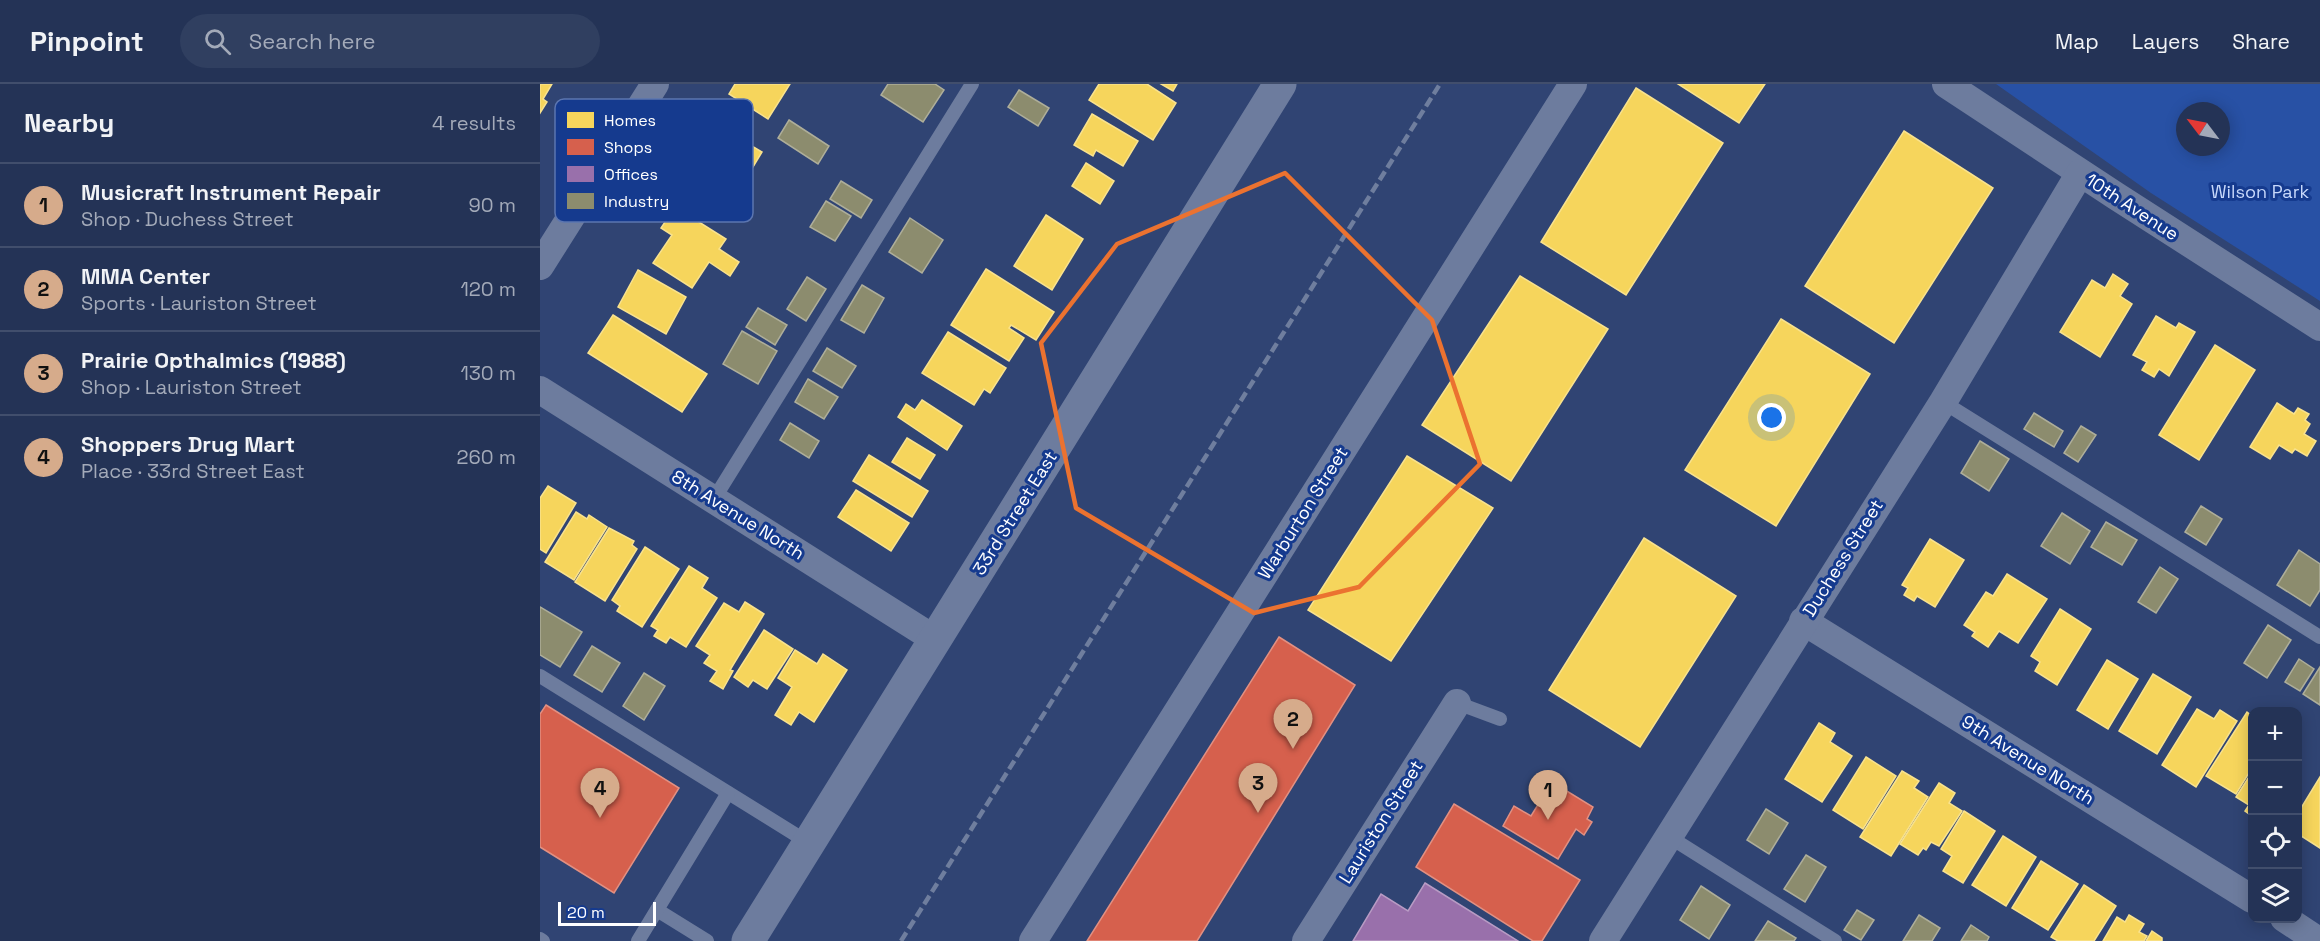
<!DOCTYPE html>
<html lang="en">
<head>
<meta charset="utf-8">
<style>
  :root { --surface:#243356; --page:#303f60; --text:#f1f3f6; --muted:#a3aab9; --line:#414e6c; --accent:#d6ab8b }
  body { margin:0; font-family:"Space Grotesk",sans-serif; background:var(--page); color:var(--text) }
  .controls { position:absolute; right:18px; bottom:18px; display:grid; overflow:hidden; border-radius:12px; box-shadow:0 3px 15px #0003 }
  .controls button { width:54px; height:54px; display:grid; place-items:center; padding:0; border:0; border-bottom:2px solid var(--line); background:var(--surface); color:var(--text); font:30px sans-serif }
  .compass { position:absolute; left:1636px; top:18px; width:54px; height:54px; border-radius:50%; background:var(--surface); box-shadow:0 3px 15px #0003; rotate:302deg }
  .scale { position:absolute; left:18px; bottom:15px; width:98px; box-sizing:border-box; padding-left:6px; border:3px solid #fff; border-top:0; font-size:16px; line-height:21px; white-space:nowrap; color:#fff; -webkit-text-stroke:4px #153a8e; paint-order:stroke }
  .you { position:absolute; left:1232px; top:334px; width:21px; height:21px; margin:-15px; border:4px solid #fff; border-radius:50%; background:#1a73e8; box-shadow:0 0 0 9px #1a73e833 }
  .badge { display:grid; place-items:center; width:39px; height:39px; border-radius:50%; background:var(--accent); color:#111; font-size:20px; font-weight:700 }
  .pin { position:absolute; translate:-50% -50px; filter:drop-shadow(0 2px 3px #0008) }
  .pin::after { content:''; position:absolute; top:32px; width:21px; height:18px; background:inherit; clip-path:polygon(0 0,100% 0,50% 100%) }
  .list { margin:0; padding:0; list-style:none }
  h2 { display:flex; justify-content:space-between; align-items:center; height:78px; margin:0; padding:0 24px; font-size:26px }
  h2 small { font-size:20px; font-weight:400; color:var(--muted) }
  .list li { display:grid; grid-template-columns:39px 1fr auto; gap:18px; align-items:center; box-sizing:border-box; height:84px; padding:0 24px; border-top:2px solid var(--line) }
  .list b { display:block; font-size:22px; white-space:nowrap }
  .list p { margin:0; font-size:20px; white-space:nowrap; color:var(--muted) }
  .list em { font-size:20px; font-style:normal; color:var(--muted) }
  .icon { flex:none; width:33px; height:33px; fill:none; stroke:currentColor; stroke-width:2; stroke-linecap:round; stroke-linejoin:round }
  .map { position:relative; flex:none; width:1780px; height:857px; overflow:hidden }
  header { display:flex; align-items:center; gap:36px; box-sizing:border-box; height:84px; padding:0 30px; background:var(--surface); border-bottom:2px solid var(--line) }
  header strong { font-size:28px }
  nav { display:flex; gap:33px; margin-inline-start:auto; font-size:21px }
  .search { width:420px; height:54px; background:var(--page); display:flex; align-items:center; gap:15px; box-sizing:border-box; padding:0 21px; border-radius:33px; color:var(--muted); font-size:22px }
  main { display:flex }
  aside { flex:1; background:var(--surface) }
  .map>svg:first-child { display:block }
  .green { fill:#2851a5; fill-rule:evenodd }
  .homes { fill:#f6d55c; stroke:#f9e28d; stroke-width:1.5 }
  .shops { fill:#d6604d; stroke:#e29082; stroke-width:1.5 }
  .offices { fill:#9970ab; stroke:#b89bc4; stroke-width:1.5 }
  .industry { fill:#8c8c6e; stroke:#aeae9a; stroke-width:1.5 }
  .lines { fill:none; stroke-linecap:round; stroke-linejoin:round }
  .service { stroke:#6d7c9e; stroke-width:14 }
  .minor { stroke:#6d7c9e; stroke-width:28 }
  .tertiary { stroke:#6d7c9e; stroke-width:33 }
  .rail { stroke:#6f7e9e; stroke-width:4.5; stroke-dasharray:10 4.5; stroke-linecap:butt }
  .marked { fill:none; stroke:#eb7230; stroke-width:4.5; stroke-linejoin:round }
  .labels { text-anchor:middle; stroke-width:6; stroke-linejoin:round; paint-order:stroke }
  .park-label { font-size:18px; fill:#c7d8fb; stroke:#153a8e }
  .street-label { font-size:18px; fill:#fff; stroke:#153a8e }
  .key { fill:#153a8e; stroke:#5b75b0; stroke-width:1.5 }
  .key-label { font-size:16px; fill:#fff }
</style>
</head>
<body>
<header>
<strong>Pinpoint</strong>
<div class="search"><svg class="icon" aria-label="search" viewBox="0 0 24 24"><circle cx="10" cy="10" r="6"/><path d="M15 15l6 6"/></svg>Search here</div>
<nav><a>Map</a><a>Layers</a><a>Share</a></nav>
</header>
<main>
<aside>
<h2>Nearby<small>4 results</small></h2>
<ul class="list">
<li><span class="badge">1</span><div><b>Musicraft Instrument Repair</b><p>Shop · Duchess Street</p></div><em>90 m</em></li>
<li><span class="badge">2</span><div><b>MMA Center</b><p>Sports · Lauriston Street</p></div><em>120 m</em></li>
<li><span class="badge">3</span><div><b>Prairie Opthalmics (1988)</b><p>Shop · Lauriston Street</p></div><em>130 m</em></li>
<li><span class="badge">4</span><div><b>Shoppers Drug Mart</b><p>Place · 33rd Street East</p></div><em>260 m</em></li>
</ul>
</aside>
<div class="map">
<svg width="1780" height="857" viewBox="0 0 1780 857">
  <rect width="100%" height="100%" fill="#304473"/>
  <path class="green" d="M1456,0h324v217l-169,-108zM1645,27h36v36h-36z"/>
  <g class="homes">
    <polygon points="0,0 12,0 3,15 7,18 0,29"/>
    <polygon points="195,0 250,0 228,35 189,10"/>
    <polygon points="559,0 607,0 636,19 613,56 549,16"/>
    <polygon points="621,0 637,0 633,7"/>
    <polygon points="1138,0 1225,0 1199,39"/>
    <polygon points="1096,4 1183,59 1086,211 1001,158"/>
    <polygon points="552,30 598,57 583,82 556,66 553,72 534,61"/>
    <polygon points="183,45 222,68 193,116 153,92 162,77 153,72 163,56 173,62"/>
    <polygon points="1364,47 1453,104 1354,259 1265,202"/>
    <polygon points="546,79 574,97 560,120 532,102"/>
    <polygon points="135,123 186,155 179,165 199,178 190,192 169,178 152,204 113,179 132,151 121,144"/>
    <polygon points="506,131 543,155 512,206 474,182"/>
    <polygon points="446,185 514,228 496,256 471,241 469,244 484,254 469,277 411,241"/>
    <polygon points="98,186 146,213 126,250 78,223"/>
    <polygon points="1573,190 1588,200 1580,212 1592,220 1560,273 1520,248 1552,196 1565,204"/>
    <polygon points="980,192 1068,245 971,397 882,341"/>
    <polygon points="73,231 167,290 142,328 48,269"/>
    <polygon points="1616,232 1636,244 1639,239 1655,248 1629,292 1619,285 1614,293 1602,286 1607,278 1593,271"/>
    <polygon points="1241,235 1330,290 1236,442 1145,386"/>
    <polygon points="408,248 466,284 450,309 444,305 434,321 382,289"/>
    <polygon points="1675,261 1715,286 1659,376 1619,351"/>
    <polygon points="382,316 422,342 407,366 358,333 366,320 375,326"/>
    <polygon points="1737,319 1754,330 1758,324 1769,330 1765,336 1770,340 1764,350 1776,357 1767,372 1755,365 1752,369 1739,361 1730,375 1710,363"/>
    <polygon points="367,354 395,371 380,395 352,378"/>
    <polygon points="329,371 388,407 372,433 313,397"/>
    <polygon points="867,372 953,424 851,577 768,526"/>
    <polygon points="8,402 36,419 6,469 0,465 0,414"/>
    <polygon points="316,406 369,439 351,467 298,433"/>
    <polygon points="36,428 47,435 49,431 67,443 34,496 5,478"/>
    <polygon points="69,444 94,457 92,461 97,465 65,517 35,498"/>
    <polygon points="1104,454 1196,512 1100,663 1009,606"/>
    <polygon points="1390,455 1424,476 1395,523 1377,512 1374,517 1364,511 1368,504 1362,501"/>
    <polygon points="105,463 139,485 102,543 77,527 80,522 72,516"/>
    <polygon points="149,482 168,494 162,504 177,514 146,563 130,553 126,559 114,552 118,546 111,542"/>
    <polygon points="1467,490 1507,515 1478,559 1459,547 1448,563 1432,552 1435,548 1424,541 1446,508 1453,512"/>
    <polygon points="205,518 224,530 190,586 193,587 183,605 170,597 177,587 164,579 170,571 156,562 184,519 199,528"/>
    <polygon points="1520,525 1551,545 1517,601 1495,587 1500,578 1491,572"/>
    <polygon points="224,546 253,565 227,605 213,596 208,603 194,593"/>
    <polygon points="255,566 277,580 283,570 307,586 274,638 259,628 251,641 235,631 252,603 238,594"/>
    <polygon points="1567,576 1598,595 1568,645 1537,626"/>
    <polygon points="1613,590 1651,613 1617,670 1579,647"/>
    <polygon points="1657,625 1674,635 1680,626 1697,637 1656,703 1622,681"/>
    <polygon points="1707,628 1712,632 1712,684 1696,710 1666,692"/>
    <polygon points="1279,639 1295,649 1290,658 1312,672 1282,718 1245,695"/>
    <polygon points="1326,673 1356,692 1323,745 1293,726"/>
    <polygon points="1362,687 1379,697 1374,704 1388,713 1351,772 1320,753"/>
    <polygon points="1712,688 1712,732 1705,727 1709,721 1696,713"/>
    <polygon points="1780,693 1780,764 1758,750 1761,744 1758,741 1758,729"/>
    <polygon points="1399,699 1415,709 1409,719 1422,727 1399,762 1391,758 1386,766 1383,764 1378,771 1360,760"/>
    <polygon points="1424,727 1455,747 1423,799 1403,787 1412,772 1401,765"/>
    <polygon points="1463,752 1496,773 1466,822 1432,801"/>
    <polygon points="1501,777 1538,800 1508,846 1472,824"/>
    <polygon points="1544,801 1576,822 1554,857 1518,857 1511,853"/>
    <polygon points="1589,831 1604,840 1599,848 1607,852 1604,857 1563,857 1577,833 1585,838"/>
    <polygon points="1612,847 1622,854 1622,857 1606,857"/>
  </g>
  <g class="shops">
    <polygon points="739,553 815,601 657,857 547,857"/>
    <polygon points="6,621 139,704 74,809 0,763 0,630"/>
    <polygon points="1012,698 1053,723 1047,735 1052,738 1044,751 1036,745 1018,775 963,742 974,722 991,732"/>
    <polygon points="914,720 1040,796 1002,857 993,857 876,783"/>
  </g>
  <polygon class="offices" points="885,799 978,857 813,857 841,810 868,827"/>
  <g class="industry">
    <polygon points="348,0 395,0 404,6 383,38 341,11"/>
    <polygon points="479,6 509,24 498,42 468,23"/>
    <polygon points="249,36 289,62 278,80 238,54"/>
    <polygon points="301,97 332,116 321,134 290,115"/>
    <polygon points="286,117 311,132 295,157 270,143"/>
    <polygon points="370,134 403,156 382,189 349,168"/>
    <polygon points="267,193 286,205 266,237 247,225"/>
    <polygon points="322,201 344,214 324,249 301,236"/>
    <polygon points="218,224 247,241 235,261 206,243"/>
    <polygon points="202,247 237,267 218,300 183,280"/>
    <polygon points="287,264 316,282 302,304 273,287"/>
    <polygon points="268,295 298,313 284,335 255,318"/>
    <polygon points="1494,329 1523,347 1514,363 1484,345"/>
    <polygon points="250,339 279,357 269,374 240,356"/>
    <polygon points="1541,342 1556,351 1538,378 1524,369"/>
    <polygon points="1440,357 1469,375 1449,407 1421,389"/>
    <polygon points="1661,422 1682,435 1666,461 1645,448"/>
    <polygon points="1522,429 1550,447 1530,480 1501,462"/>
    <polygon points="1566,438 1597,456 1582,481 1551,463"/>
    <polygon points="1759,466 1780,480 1780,506 1770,522 1737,501"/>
    <polygon points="1620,483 1638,495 1616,529 1598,518"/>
    <polygon points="0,523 42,548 20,583 0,571"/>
    <polygon points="1728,541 1751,556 1727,594 1704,579"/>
    <polygon points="52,562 80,579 62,608 34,591"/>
    <polygon points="1759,575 1774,585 1760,607 1745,598"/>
    <polygon points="1780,583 1780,621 1763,610"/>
    <polygon points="104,589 125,602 104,636 83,622"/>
    <polygon points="1226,725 1248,739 1229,770 1207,756"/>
    <polygon points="1266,771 1286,783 1265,818 1244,805"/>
    <polygon points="1161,802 1190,821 1169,855 1140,836"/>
    <polygon points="1317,826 1334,836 1321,856 1304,846"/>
    <polygon points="1379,831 1400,844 1392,857 1363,857"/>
    <polygon points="1228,837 1256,854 1254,857 1215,857"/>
    <polygon points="1431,841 1449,853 1447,857 1421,857"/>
  </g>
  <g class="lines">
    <g class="service">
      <polyline points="1403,318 1780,553"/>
      <polyline points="174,415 432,0"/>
      <polyline points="0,592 269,759"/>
      <polyline points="917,619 960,635"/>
      <polyline points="1128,752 1295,857"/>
      <polyline points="117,826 167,857"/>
      <polyline points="0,855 3,857"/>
      <polyline points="98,857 188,709"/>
    </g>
    <g class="minor">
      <polyline points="1406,0 1576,112 1780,243"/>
      <polyline points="0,182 115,0"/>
      <polyline points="0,306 396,556"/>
      <polyline points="1263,537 1712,815"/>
      <polyline points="1744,834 1779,857"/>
      <polyline points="493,857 1033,0"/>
      <polyline points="766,857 917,619"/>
      <polyline points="1063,857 1403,318 1540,89"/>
    </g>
    <polyline class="tertiary" points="208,857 740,0"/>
    <polyline class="rail" points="361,857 900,0"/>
  </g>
  <path class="marked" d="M745,89l147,147 48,144 -121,123 -105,26 -178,-105 -35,-165 76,-99z"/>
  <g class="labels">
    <g class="park-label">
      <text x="1720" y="114">Wilson Park</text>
    </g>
    <g class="street-label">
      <text transform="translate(1592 123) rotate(33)" y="6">10th Avenue</text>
      <text transform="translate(475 429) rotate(-58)" y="6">33rd Street East</text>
      <text transform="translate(763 429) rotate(-58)" y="6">Warburton Street</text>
      <text transform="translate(198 431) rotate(32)" y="6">8th Avenue North</text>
      <text transform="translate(1303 474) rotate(-58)" y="6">Duchess Street</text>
      <text transform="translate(1488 676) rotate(32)" y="6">9th Avenue North</text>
      <text transform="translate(841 738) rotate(-58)" y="6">Lauriston Street</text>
    </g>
  </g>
  <rect x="15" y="15" width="198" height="123" rx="9" class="key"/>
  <rect x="27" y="28" width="27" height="16" fill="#f6d55c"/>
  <rect x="27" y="55" width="27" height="16" fill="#d6604d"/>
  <rect x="27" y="82" width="27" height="16" fill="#9970ab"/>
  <rect x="27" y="109" width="27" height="16" fill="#8c8c6e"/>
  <g class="key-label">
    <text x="64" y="42">Homes</text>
    <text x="64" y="69">Shops</text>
    <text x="64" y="96">Offices</text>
    <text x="64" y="123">Industry</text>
  </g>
</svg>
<div class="controls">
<button>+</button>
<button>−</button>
<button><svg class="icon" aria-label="locate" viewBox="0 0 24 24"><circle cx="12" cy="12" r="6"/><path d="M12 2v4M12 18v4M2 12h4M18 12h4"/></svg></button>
<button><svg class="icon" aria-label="layers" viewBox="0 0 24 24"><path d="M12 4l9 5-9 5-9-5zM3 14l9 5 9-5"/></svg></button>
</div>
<svg class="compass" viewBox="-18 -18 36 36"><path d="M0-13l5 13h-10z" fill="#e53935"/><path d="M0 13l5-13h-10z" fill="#a3aab9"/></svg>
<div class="scale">20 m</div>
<div class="you"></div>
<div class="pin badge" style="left:1008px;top:736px">1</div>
<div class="pin badge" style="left:753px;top:665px">2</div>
<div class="pin badge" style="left:718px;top:729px">3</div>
<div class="pin badge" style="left:60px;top:734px">4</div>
</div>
</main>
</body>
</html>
